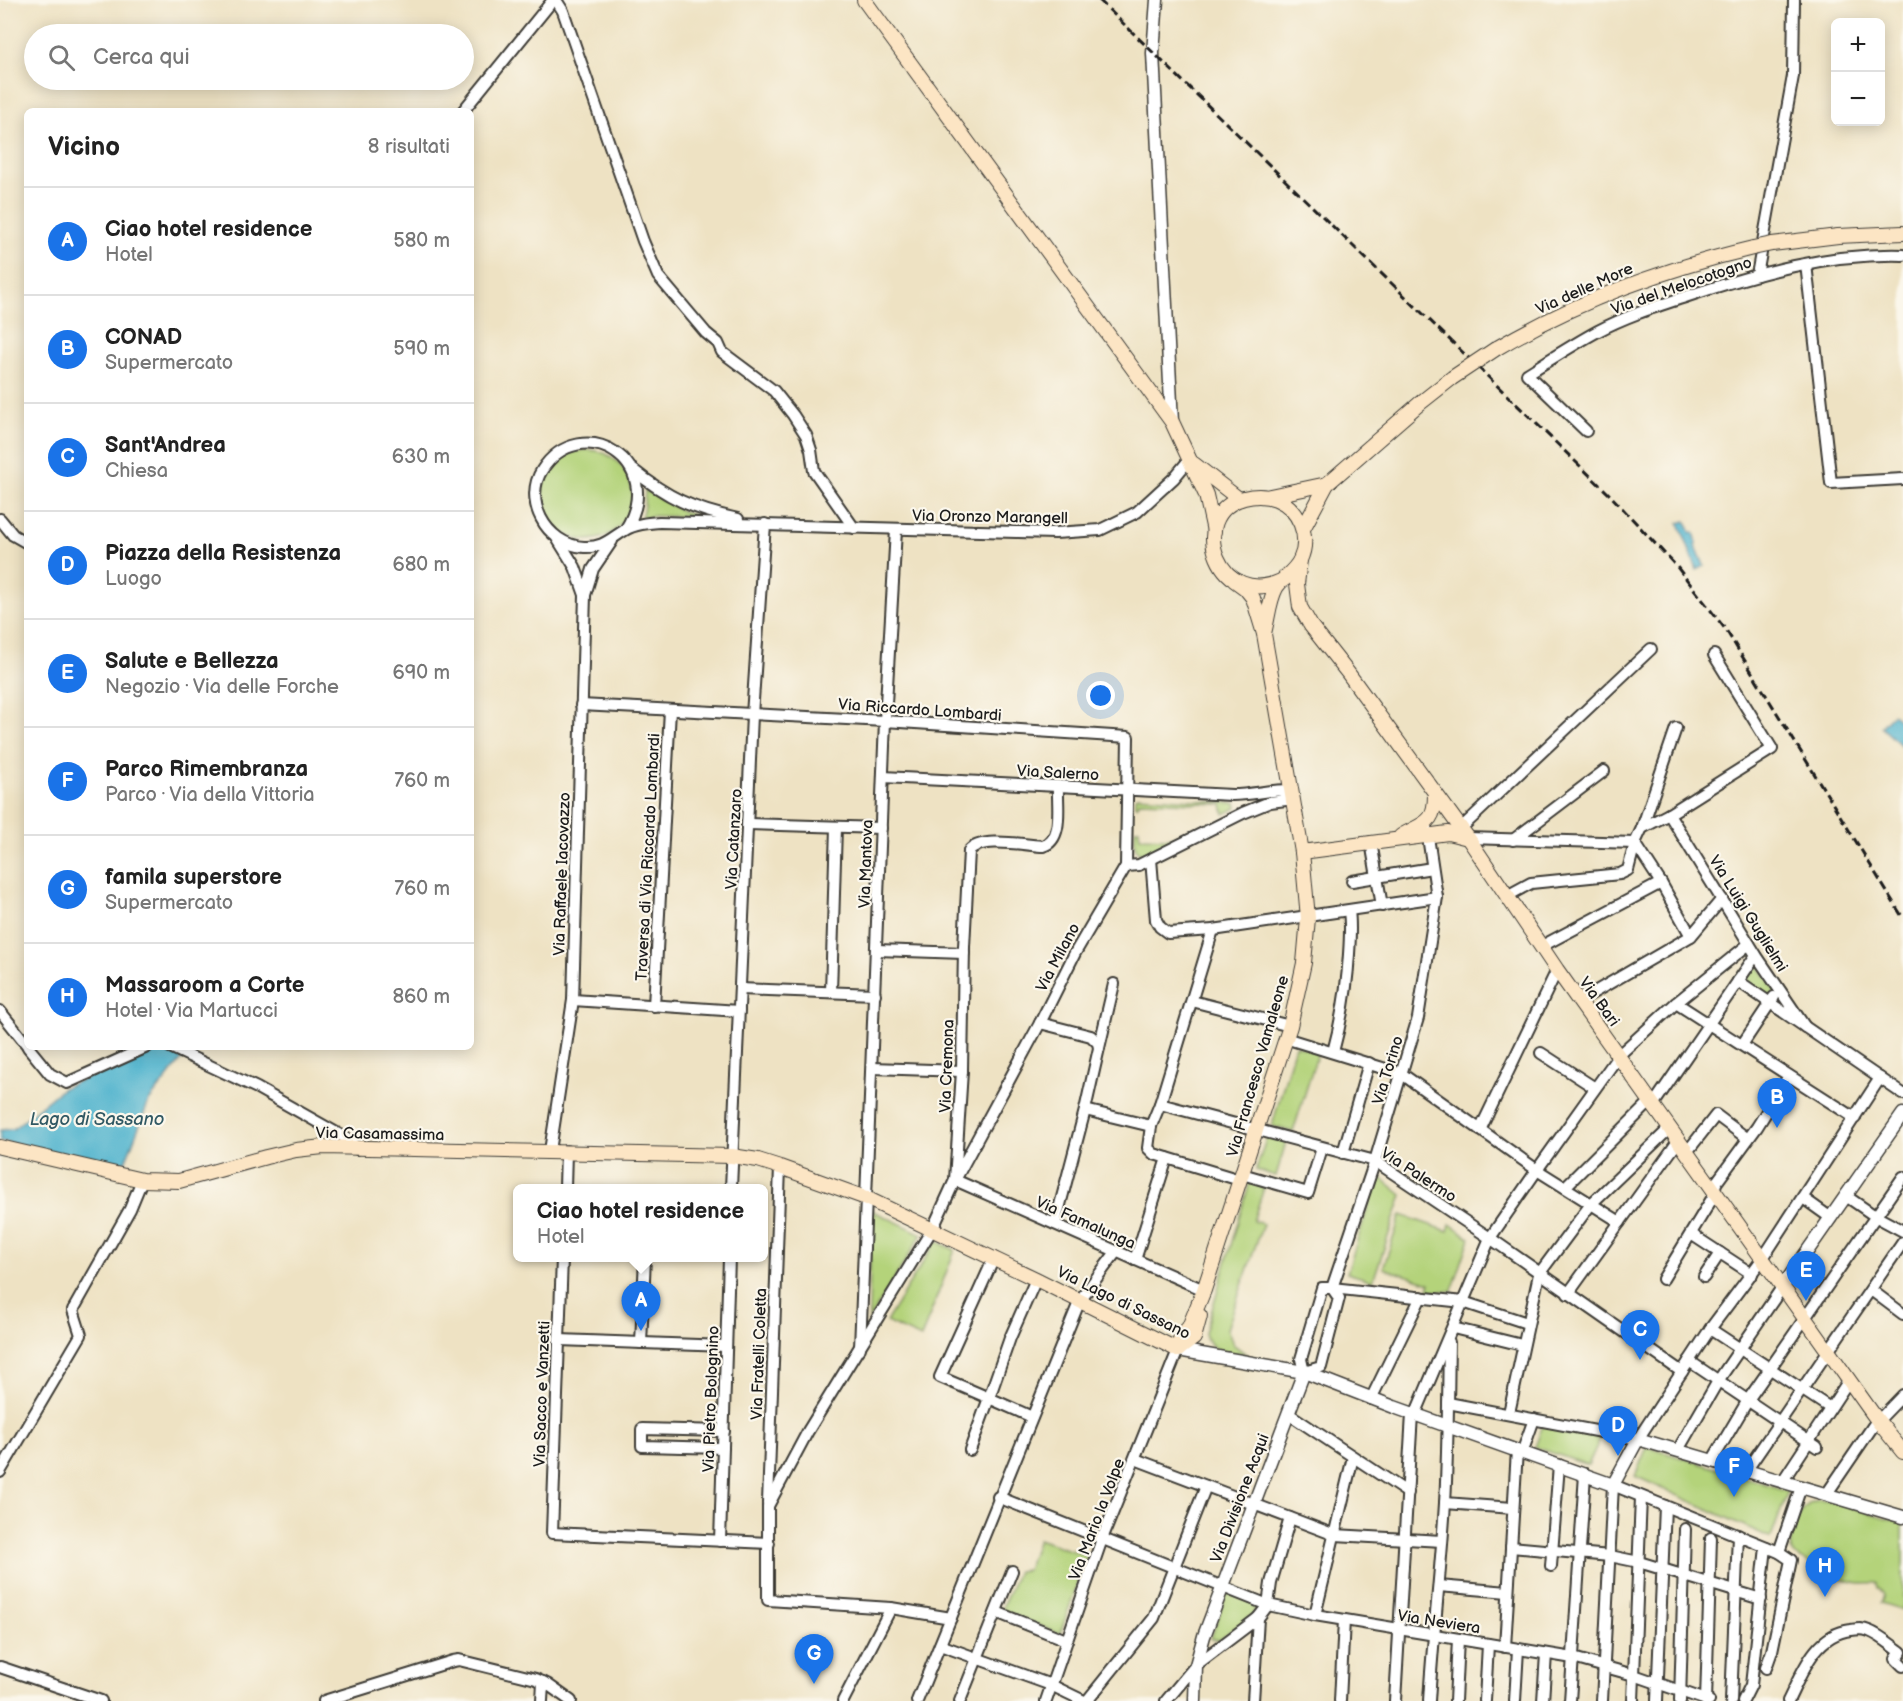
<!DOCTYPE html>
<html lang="it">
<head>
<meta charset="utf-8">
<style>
  :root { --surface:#fff; --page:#f2f2f2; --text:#222; --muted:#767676; --line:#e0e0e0; --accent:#1a73e8 }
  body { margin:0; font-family:"Balsamiq Sans",sans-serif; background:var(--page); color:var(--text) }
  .controls { position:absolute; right:18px; top:18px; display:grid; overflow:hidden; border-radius:9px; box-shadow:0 3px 15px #0003 }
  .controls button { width:54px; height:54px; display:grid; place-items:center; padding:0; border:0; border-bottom:2px solid var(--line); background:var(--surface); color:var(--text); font:30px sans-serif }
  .you { position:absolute; left:1101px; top:696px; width:21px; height:21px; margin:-15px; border:4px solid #fff; border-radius:50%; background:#1a73e8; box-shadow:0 0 0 9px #1a73e833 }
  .badge { display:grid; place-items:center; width:39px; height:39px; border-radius:50%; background:var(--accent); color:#fff; font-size:20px; font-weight:700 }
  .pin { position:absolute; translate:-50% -50px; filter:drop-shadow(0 2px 3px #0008) }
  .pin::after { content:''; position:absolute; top:32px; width:21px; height:18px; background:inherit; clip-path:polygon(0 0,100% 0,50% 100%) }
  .popup { position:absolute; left:513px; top:1184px; width:255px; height:78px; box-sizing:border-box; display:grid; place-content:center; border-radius:9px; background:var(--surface); filter:drop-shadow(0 2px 4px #0005); font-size:20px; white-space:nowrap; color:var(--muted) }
  .popup b { font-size:22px; color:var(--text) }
  .popup::after { content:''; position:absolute; left:50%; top:100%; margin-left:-12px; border:12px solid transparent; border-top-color:var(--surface) }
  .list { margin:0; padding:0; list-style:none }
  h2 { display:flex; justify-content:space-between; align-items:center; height:78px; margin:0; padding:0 24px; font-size:26px }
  h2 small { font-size:20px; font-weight:400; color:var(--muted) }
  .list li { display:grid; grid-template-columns:39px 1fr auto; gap:18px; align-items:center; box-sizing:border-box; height:108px; padding:0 24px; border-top:2px solid var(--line) }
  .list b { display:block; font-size:22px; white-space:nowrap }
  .list p { margin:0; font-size:20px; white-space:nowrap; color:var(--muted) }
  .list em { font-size:20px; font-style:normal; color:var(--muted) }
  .icon { flex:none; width:33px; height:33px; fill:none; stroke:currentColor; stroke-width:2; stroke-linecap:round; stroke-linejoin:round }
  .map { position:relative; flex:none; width:1903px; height:1701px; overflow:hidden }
  .search { position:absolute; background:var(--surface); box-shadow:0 3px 15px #0003; left:24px; top:24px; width:450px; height:66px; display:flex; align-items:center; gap:15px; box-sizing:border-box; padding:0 21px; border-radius:33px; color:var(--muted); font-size:22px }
  .panel { position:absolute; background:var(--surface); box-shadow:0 3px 15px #0003; left:24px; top:108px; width:450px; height:942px; border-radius:9px }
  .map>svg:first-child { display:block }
  .green { fill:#b4d37a; stroke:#68784b; stroke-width:1.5 }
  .water { fill:#4fb3cd; stroke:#366874; stroke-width:1.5 }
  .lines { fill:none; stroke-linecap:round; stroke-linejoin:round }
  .minor-casing { stroke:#3c3a35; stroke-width:14 }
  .tertiary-casing { stroke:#3c3a35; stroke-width:15 }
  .secondary-casing { stroke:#3c3a35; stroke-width:16 }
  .minor { stroke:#fff; stroke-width:10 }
  .tertiary { stroke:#fff; stroke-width:12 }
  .secondary { stroke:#fce5c4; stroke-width:14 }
  .rail { stroke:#1c1c1c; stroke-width:3; stroke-dasharray:9 4.5; stroke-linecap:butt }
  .secondary-bridge-casing { stroke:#3c3a35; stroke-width:16; stroke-linecap:butt }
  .secondary-bridge { stroke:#fce5c4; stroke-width:14 }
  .labels { text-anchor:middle; stroke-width:4.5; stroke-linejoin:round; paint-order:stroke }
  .street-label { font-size:16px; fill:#1c1c1c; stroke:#fbf7ec }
  .water-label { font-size:18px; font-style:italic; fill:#305863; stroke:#fbf7ec }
</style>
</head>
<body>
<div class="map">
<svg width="1903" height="1701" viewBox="0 0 1903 1701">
  <rect width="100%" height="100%" fill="#fbf7ec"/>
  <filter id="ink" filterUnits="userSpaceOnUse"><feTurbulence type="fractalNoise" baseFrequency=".0167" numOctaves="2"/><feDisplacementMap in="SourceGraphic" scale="12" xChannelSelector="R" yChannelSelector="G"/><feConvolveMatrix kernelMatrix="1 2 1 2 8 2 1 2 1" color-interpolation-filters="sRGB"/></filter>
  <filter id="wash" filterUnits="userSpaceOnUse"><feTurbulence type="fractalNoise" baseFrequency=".008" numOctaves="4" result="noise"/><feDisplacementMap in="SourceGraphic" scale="24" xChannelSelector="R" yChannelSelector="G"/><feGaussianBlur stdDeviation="1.35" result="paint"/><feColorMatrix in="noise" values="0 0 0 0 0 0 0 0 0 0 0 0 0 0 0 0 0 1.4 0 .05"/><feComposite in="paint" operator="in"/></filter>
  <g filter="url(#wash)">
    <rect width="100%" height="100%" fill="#eee2c3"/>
    <g class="green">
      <circle cx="587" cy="495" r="45"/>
      <polygon points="645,490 682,511 701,517 654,516 641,518 644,506"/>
      <polygon points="1138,796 1233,803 1236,803 1237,808 1224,814 1222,804 1140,801 1138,805 1135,805 1136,797"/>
      <path d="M1135,829h4l1,8 30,1 16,-6 1,2 -44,20c-11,-2 -8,-16 -8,-25z"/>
      <polygon points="1756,962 1775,990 1773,996 1768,997 1745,979"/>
      <polygon points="1295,1045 1318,1052 1293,1132 1272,1126"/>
      <polygon points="1267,1136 1286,1142 1276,1176 1256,1170"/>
      <polygon points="1378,1175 1402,1195 1373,1281 1347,1273"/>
      <path d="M1250,1181l15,4 -12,36 10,3 -36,105 6,15 13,10c-18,-2 -37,0 -41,-21z"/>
      <polygon points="871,1210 922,1234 869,1320"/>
      <polygon points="1401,1215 1448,1231 1450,1224 1470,1238 1452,1291 1428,1291 1430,1283 1383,1268"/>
      <polygon points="936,1241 955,1250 921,1338 886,1322"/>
      <polygon points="1543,1425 1601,1437 1588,1465 1535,1447"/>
      <polygon points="1647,1447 1788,1491 1771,1538 1635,1476"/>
      <path d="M1819,1500l14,2 70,21v87l-22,-7 3,-8 -3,-5 -3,-1 -1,-6c-7,-1 -16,1 -23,-1 -11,-3 -57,-21 -62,-30 -4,-8 1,-24 4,-31 5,-11 12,-19 23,-21z"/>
      <polygon points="1038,1539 1087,1556 1060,1634 1001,1610 1018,1571 1027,1570"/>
      <polygon points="1227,1592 1257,1603 1253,1615 1218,1640 1211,1638"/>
    </g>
    <g class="water">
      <polygon points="1686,521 1691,533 1694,532 1697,543 1695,544 1704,565 1697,570 1679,523"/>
      <polygon points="1893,714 1903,723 1903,747 1881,727"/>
      <polygon points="154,1048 161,1048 183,1058 149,1101 123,1168 0,1141 0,1130 13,1129 63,1088"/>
    </g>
  </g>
  <g filter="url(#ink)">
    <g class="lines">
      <g class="minor-casing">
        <g id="minor">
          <polyline points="556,0 563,11 643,241 658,276 706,333 718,343 722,352 774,391 793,415 806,435 811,450 814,471 854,528"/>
          <polyline points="463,111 553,0"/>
          <polyline points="1806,264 1831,483 1903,479"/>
          <polyline points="1757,275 1793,76 1794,0"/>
          <path d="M1586,431l-59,-57c24,-15 47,-30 71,-43 28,-15 60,-25 90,-35 69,-23 141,-43 215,-41"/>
          <path d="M632,469c36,29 60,40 106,50"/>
          <polyline points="0,519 13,535 27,543"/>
          <path d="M625,530c44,-68 -44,-120 -83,-60 -9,14 -9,33 -1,48 8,16 24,28 43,29 19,1 26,-8 41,-17 10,-6 23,-7 35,-8l395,11 45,-3 37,-18 37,-34 15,-18"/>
          <polyline points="557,538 575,567 585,595 593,569 612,541"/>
          <polyline points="581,705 885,721 1128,737 1126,866"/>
          <path d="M883,777l349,18c21,0 40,-6 60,-5l-6,10 -16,2 -27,11 -104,52 -13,1 -51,87 -35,70 -85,157 -22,48 -125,203 -40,75v94l123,8 60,10"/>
          <path d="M1058,787c-1,17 6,53 -15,59 -18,-1 -63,-10 -74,5l-5,96 -2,124 -7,109 249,110"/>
          <polyline points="1669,814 1756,955 1805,1027"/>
          <polyline points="749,824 881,828"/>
          <polyline points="1642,828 1669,814 1772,749 1714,655"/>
          <polyline points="1457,832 1651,649"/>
          <polyline points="1468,838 1635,843"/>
          <polyline points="1513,840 1604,771"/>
          <polyline points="1371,842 1382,906"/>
          <polyline points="1635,843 1661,883 1691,936"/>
          <polyline points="1151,859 1156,920 1160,927 1168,933 1213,930 1437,897"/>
          <polyline points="1352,881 1432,868"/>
          <polyline points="1507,896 1531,883 1620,874 1628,870 1635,843 1642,828 1676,728"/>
          <polyline points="1213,930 1160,1104 1151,1126 1148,1148 1154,1154 1240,1180"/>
          <polyline points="1542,946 1661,883"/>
          <polyline points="877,950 964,953"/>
          <polyline points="1738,981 1903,1094"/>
          <polyline points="740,989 875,994"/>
          <polyline points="831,992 836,827"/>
          <polyline points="573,1000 739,1011"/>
          <polyline points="1192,1001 1290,1026"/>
          <polyline points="1579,1001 1691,936 1722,899"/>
          <polyline points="1676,1003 1855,1118"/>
          <polyline points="654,1006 670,710"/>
          <polyline points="0,1011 27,1045"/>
          <polyline points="1040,1023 1091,1036 1098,1043 1099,1048 1085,1110 1055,1224"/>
          <polyline points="1285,1038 1402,1074 1537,1170 1620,1222"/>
          <polyline points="1742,1045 1774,997"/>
          <polyline points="28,1047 50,1074 67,1083 147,1047"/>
          <polyline points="170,1047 257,1088 351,1141 357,1149"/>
          <polyline points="1099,1048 1114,984"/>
          <path d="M1333,1052c9,-33 14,-64 16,-98 1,-15 2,-29 0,-43"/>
          <polyline points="1541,1053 1595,1088"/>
          <polyline points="872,1068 962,1071"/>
          <polyline points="1160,1104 1375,1161 1490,1238 1682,1372"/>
          <polyline points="1653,1105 1756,955"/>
          <polyline points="1085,1110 1151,1126"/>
          <polyline points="1480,1130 1557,970"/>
          <polyline points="550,1151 573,1000 585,595"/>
          <polyline points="1687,1152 1716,1115 1748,1139"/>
          <polyline points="1343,1153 1369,1063"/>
          <polyline points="1242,1174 1308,1193 1322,1148"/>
          <polyline points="1565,1187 1651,1101"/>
          <polyline points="565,1188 566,1151"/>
          <polyline points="731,1188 752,715 765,524"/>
          <polyline points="1846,1196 1875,1216 1903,1231"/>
          <polyline points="1803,1198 1831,1218"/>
          <polyline points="1691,1234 1752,1274"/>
          <polyline points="562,1258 552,1533 769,1543"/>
          <polyline points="994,1258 940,1377 989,1398 1010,1338 1036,1279"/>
          <polyline points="1135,1260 1167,1158"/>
          <polyline points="1704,1277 1720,1253"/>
          <polyline points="1663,1279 1713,1197 1716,1183 1757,1127 1789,1076"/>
          <polyline points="1332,1288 1375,1161 1418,1018 1437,897 1427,830"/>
          <polyline points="1332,1288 1339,1298 1321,1367 1304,1372 1301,1359 1322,1288 1332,1288 1463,1302 1527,1323"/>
          <polyline points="1871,1290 1903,1314"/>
          <polyline points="1568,1294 1679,1140"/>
          <polyline points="1453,1328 1522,1345"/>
          <polyline points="1710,1329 1830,1408"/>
          <polyline points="559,1340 726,1346"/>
          <polyline points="641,1343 645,1258"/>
          <polyline points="860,1348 885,721 896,530"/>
          <polyline points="1689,1361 1817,1447"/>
          <polyline points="1371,1399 1421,1297"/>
          <polyline points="1448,1403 1638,1439 1710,1329 1763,1258 1880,1078"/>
          <polyline points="1509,1413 1539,1274 1591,1204 1670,1128"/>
          <polyline points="1289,1414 1408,1493"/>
          <polyline points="1415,1415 1490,1238 1537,1170 1619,1055 1676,1003 1749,944"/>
          <polyline points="723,1448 642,1446 642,1429 724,1431"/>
          <polyline points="970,1450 989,1398 1032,1417"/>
          <polyline points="1678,1450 1718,1381 1783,1286"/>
          <polyline points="1522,1453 1534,1419"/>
          <polyline points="1135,1459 1335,1535 1442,1541"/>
          <polyline points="1712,1461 1748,1400 1903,1177"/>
          <polyline points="1746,1471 1903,1242"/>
          <polyline points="0,1472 81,1335 73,1310 130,1209 142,1180"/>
          <polyline points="1782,1482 1849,1380"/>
          <polyline points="1826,1495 1873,1426 1903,1395"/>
          <polyline points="998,1497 1268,1605 1315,1615 1573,1658 1634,1675 1709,1701"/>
          <polyline points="768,1503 780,1167"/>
          <polyline points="1445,1503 1513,1508"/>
          <polyline points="720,1541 729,1258"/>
          <polyline points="1511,1547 1610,1556 1639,1562 1761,1599"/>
          <polyline points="1779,1552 1801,1487"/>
          <polyline points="1551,1566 1559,1465"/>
          <polyline points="1439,1586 1508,1592"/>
          <polyline points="1268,1605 1271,1583 1290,1518"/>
          <polyline points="996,1612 1066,1640"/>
          <polyline points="1315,1615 1353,1457"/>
          <polyline points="940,1645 1051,1685 1084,1701"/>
          <polyline points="1505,1647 1517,1450"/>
          <polyline points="0,1667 101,1701"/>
          <polyline points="324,1701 453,1661 459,1660 536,1679 547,1684 571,1701"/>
          <polyline points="542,1701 543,1682"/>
          <polyline points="843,1701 891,1608"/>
          <polyline points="917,1701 1080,1300 1116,1252"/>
          <polyline points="960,1701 1012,1571"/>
          <polyline points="1046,1701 1102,1539 1178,1350"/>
          <polyline points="1087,1701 1154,1618 1206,1486"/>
          <polyline points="1166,1701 1196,1665 1258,1618 1268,1605"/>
          <polyline points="1253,1701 1258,1618"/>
          <polyline points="1340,1701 1344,1620"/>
          <polyline points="1395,1701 1412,1414"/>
          <path d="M1429,1701c4,-66 12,-132 16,-198 3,-53 3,-107 4,-161"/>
          <polyline points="1455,1701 1458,1639"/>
          <polyline points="1485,1701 1488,1644"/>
          <polyline points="1515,1701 1518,1649"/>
          <polyline points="1543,1701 1546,1654"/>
          <polyline points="1570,1701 1585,1474"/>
          <polyline points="1602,1701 1613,1485 1779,1552 1791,1560 1772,1651 1766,1668"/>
          <polyline points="1633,1701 1641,1497"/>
          <polyline points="1657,1701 1665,1506"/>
          <polyline points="1680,1701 1685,1529"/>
          <polyline points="1706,1701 1711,1538"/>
          <polyline points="1731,1701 1738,1535"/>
          <polyline points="1743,1701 1751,1685 1766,1547"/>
          <path d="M1788,1701c14,-28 27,-67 63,-71 6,-1 12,-2 18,1 11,4 22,14 32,21l-5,7 7,7"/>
        </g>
      </g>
      <g class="tertiary-casing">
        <g id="tertiary">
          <polyline points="1157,0 1153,53 1172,422"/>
          <polyline points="1783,1286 1903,1114"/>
          <polyline points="1178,1350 1304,1372 1394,1407 1613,1485 1638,1439 1903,1517"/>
          <polyline points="1195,1701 1196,1665 1204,1636 1304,1372"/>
        </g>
      </g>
      <g class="secondary-casing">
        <g id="secondary">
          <polyline points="864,0 1172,422 1206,495 1214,531"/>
          <polyline points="1772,244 1838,236 1903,233"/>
          <path d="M1497,348c80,-47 167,-79 256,-100"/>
          <polyline points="1194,464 1239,499"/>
          <polyline points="1270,496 1327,484"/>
          <polyline points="1303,529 1327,484 1419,404 1452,378"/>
          <polyline points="1300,560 1297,584 1300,607 1311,626 1348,673 1468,838 1557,970 1878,1421 1903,1452"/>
          <path d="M1264,633c4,-14 5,-32 12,-45 6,-10 18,-16 24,-28 11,-23 -1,-52 -24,-61 -11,-4 -21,-4 -32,-1 -60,16 -25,116 41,81"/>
          <path d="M1401,836c23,-14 34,-11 34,-42"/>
          <polyline points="1302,852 1448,833 1468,838"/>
          <polyline points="0,1147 142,1180 179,1181 266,1157 296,1150 323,1147 732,1156 758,1160 780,1167 866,1198 1036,1279 1178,1350"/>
          <polyline points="1178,1350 1181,1336 1189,1327 1204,1290 1290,1026 1304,963 1308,918 1302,852 1264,634 1253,598 1245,588 1234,580"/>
          <polyline points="1178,1350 1194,1338 1200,1316"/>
        </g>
      </g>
      <use href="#minor" class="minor"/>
      <use href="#tertiary" class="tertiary"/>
      <use href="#secondary" class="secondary"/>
      <polyline class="rail" points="1099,0 1609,494 1677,567 1726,630 1903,918"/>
      <g class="secondary-bridge-casing">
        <g id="secondary-bridge">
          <polyline points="1753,248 1772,244"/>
          <polyline points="1452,378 1497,348"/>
        </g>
      </g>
      <use href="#secondary-bridge" class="secondary-bridge"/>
    </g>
  </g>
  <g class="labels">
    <g class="street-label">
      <text transform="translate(1681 285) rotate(-19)" y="6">Via del Melocotogno</text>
      <text transform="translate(1584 288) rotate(-24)" y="6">Via delle More</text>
      <text transform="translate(990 516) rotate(1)" y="6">Via Oronzo Marangell</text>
      <text transform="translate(920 709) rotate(4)" y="6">Via Riccardo Lombardi</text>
      <text transform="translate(1058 772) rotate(3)" y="6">Via Salerno</text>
      <text transform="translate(733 839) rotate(-87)" y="6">Via Catanzaro</text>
      <text transform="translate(647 857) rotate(-87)" y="6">Traversa di Via Riccardo Lombardi</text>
      <text transform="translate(865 864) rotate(-88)" y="6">Via Mantova</text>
      <text transform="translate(561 874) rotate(-88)" y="6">Via Raffaele Iacovazzo</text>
      <text transform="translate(1749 913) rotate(58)" y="6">Via Luigi Guglielmi</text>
      <text transform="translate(1057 957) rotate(-62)" y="6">Via Milano</text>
      <text transform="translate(1600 1001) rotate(54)" y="6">Via Bari</text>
      <text transform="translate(946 1066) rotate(-88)" y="6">Via Cremona</text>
      <text transform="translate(1257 1066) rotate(-74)" y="6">Via Francesco Vamaleone</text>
      <text transform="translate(1387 1070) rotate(-73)" y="6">Via Torino</text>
      <text transform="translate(380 1133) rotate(1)" y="6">Via Casamassima</text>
      <text transform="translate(1419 1174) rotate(33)" y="6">Via Palermo</text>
      <text transform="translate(1086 1222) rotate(24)" y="6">Via Famalunga</text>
      <text transform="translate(1124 1302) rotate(26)" y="6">Via Lago di Sassano</text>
      <text transform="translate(758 1354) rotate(-88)" y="6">Via Fratelli Coletta</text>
      <text transform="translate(541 1394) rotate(-88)" y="6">Via Sacco e Vanzetti</text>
      <text transform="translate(710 1399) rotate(-88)" y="6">Via Pietro Bolognino</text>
      <text transform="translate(1239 1498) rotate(-69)" y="6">Via Divisione Acqui</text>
      <text transform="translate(1096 1519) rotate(-69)" y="6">Via Mario la Volpe</text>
      <text transform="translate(1439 1621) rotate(9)" y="6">Via Neviera</text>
    </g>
    <g class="water-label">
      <text x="97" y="1125">Lago di Sassano</text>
    </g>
  </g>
</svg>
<div class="controls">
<button>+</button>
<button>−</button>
</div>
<div class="you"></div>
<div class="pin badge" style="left:641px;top:1331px">A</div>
<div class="popup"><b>Ciao hotel residence</b>Hotel</div>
<div class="pin badge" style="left:1777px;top:1128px">B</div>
<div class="pin badge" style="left:1640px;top:1360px">C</div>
<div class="pin badge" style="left:1618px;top:1456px">D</div>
<div class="pin badge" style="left:1806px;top:1301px">E</div>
<div class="pin badge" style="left:1734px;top:1497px">F</div>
<div class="pin badge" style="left:814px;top:1684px">G</div>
<div class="pin badge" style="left:1825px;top:1597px">H</div>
<div class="search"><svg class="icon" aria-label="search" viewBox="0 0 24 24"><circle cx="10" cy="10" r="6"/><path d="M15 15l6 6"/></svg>Cerca qui</div>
<section class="panel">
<h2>Vicino<small>8 risultati</small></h2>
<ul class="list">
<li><span class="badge">A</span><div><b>Ciao hotel residence</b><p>Hotel</p></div><em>580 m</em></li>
<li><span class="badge">B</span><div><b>CONAD</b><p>Supermercato</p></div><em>590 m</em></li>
<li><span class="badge">C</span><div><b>Sant'Andrea</b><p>Chiesa</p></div><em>630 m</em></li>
<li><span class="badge">D</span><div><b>Piazza della Resistenza</b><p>Luogo</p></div><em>680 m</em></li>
<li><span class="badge">E</span><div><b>Salute e Bellezza</b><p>Negozio · Via delle Forche</p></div><em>690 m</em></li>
<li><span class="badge">F</span><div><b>Parco Rimembranza</b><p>Parco · Via della Vittoria</p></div><em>760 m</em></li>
<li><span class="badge">G</span><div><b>famila superstore</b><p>Supermercato</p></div><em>760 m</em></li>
<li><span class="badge">H</span><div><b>Massaroom a Corte</b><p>Hotel · Via Martucci</p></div><em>860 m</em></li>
</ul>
</section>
</div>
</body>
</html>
